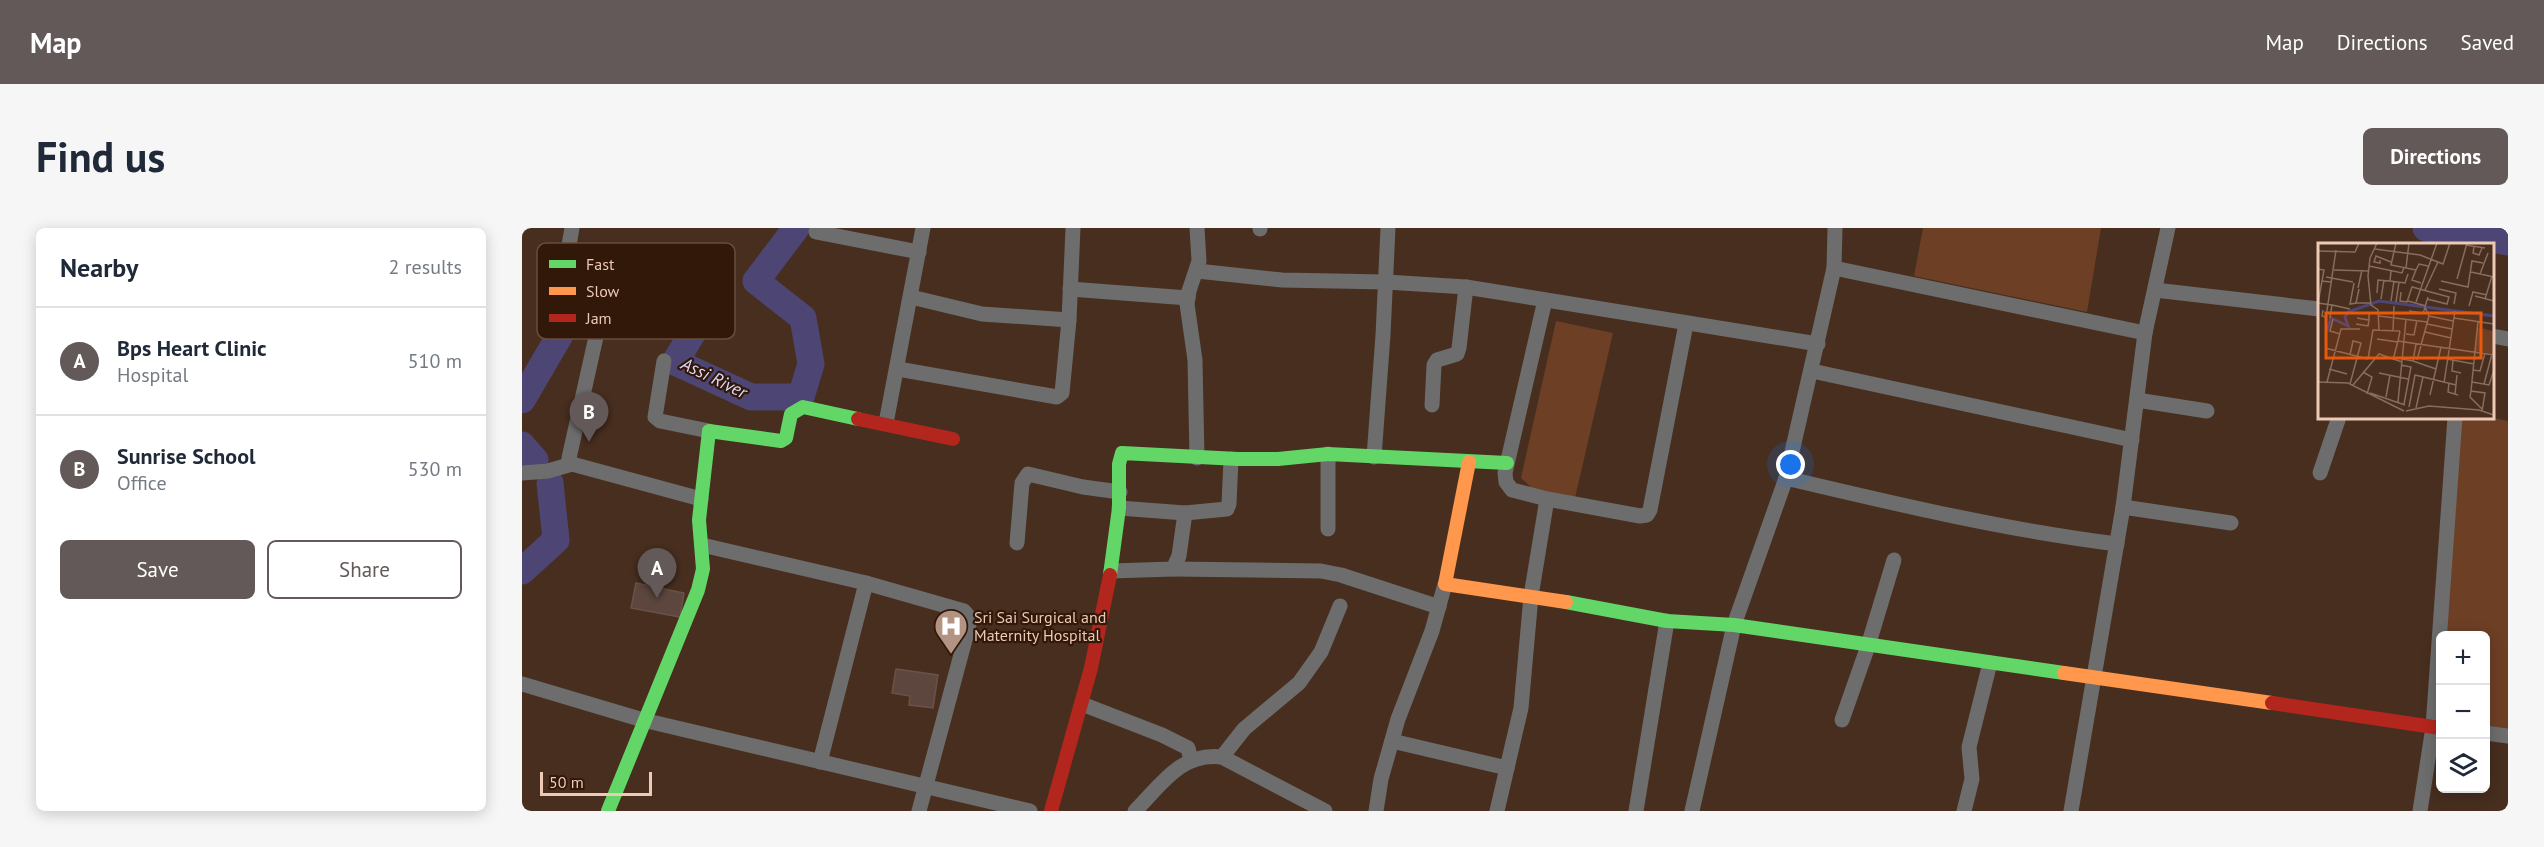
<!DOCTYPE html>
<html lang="en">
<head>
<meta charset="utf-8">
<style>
  :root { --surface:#fff; --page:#f6f6f7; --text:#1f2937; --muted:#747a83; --line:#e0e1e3; --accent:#625958 }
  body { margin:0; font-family:"PT Sans",sans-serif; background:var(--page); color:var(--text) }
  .controls { position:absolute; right:18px; bottom:18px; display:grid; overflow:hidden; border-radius:9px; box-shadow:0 3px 15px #0003 }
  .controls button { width:54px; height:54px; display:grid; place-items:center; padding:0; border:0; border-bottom:2px solid var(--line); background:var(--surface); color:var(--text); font:30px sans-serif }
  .scale { position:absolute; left:18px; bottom:15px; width:112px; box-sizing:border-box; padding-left:6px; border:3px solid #edc9b6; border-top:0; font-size:16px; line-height:21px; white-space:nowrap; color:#edc9b6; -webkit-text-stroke:4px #321809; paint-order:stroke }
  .you { position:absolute; left:1269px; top:237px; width:21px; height:21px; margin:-15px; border:4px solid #fff; border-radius:50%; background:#1a73e8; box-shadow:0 0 0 9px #1a73e833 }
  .badge { display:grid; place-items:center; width:39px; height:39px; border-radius:50%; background:var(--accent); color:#fff; font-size:20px; font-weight:700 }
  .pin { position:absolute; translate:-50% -50px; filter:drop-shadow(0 2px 3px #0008) }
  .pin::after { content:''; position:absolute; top:32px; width:21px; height:18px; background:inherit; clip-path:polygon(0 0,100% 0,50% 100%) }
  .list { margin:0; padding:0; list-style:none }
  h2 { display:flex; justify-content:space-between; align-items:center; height:78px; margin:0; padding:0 24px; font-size:26px }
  h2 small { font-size:20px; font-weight:400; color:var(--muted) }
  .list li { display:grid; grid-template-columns:39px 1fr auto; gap:18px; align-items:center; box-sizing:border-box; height:108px; padding:0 24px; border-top:2px solid var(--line) }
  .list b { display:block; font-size:22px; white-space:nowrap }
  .list p { margin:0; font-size:20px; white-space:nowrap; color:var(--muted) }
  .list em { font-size:20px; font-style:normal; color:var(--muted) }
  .actions { display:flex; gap:12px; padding:18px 24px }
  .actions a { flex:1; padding:14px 0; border:2px solid var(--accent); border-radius:9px; text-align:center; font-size:21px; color:var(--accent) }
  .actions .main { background:var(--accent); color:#fff }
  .icon { flex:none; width:33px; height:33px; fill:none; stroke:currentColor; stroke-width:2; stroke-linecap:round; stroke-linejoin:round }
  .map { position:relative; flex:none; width:1986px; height:583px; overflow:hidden; border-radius:9px }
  header { display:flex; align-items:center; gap:36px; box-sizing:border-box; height:84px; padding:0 30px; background:var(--accent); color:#fff }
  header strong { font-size:28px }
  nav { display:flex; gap:33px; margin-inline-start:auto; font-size:21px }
  .intro { display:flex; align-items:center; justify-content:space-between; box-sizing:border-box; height:144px; padding:0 36px }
  h1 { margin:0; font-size:42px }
  .button { padding:15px 27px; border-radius:9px; background:var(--accent); color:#fff; font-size:21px; font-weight:700 }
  main { display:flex; gap:36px; padding:0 36px }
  aside { flex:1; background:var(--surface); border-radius:9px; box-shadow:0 3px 15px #0003 }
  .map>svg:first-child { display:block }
  .green { fill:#6d3f25 }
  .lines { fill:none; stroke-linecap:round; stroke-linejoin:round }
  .river { stroke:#4d4573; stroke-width:27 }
  .building { fill:#5c463d; stroke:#6b5249; stroke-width:1.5 }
  .street { stroke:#6c6d6c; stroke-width:15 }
  .fast { stroke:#63d668; stroke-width:14 }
  .slow { stroke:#ff974d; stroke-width:14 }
  .jam { stroke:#b3261e; stroke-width:14 }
  .labels { text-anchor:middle; stroke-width:4.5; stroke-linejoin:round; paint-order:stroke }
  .poi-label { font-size:16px; fill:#edc9b6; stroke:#321809; text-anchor:start }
  .water-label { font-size:18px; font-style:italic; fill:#dbd8fa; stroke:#321809 }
  .inset-river { fill:none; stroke:#4d4573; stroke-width:3 }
  .inset-road { fill:none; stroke:#896c5b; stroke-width:1.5 }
  .view { fill:#e8590c; fill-opacity:0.15; stroke:#e8590c; stroke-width:3 }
  .inset-edge { fill:none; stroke:#edc9b6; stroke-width:3 }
  .key { fill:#321809; stroke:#6a4d3d; stroke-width:1.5 }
  .key-label { font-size:16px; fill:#edc9b6 }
</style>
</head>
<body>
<header>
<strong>Map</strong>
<nav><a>Map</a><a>Directions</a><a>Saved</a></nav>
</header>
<div class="intro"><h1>Find us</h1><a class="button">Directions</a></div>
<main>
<aside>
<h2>Nearby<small>2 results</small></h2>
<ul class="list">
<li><span class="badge">A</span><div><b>Bps Heart Clinic</b><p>Hospital</p></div><em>510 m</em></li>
<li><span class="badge">B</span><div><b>Sunrise School</b><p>Office</p></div><em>530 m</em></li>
</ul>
<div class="actions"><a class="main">Save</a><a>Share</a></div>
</aside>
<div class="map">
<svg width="1986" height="583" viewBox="0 0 1986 583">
  <rect width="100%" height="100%" fill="#472e1f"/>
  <g class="green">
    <polygon points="1401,0 1579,0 1565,84 1392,48"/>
    <polygon points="1034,93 1091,105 1053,270 1013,263 999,250"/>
    <polygon points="1928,189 1968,189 1986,193 1986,501 1964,497 1964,407 1918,407"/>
  </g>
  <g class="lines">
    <g class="river">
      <polyline points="1904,0 1986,14"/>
      <polyline points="0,172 38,107 59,63 116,63 176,96 153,134 229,169 279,169 289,136 281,90 234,53 274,0"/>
      <polyline points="0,217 13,232"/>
      <polyline points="0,343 34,312 28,255"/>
    </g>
  </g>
  <g class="building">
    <polygon points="114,355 162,365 158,389 109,380"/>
    <polygon points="374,441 416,447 411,480 387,477 388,468 370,465"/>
  </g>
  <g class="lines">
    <g class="street">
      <polyline points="675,0 677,33 667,63 665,76 673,132 675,230"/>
      <polyline points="738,1 738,0"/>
      <polyline points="294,4 397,24"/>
      <polyline points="1312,40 1623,105"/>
      <polyline points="675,43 760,52 864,54 944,59 1296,116"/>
      <polyline points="548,61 666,70"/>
      <polyline points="1633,62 1797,81"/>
      <polyline points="41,63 41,52 50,0"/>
      <polyline points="389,69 460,86 547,92 551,0"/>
      <polyline points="82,73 47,230 50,236 179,271"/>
      <polyline points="1970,108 1986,111"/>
      <polyline points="142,133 133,189 138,193 187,203"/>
      <polyline points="376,141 535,169 540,165 547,92"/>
      <polyline points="1290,143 1610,212"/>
      <polyline points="1615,172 1685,183"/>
      <polyline points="910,177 912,137 915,132 935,126 937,120 944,59"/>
      <polyline points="364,195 401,0"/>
      <polyline points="806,226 806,301"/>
      <polyline points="852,229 861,107 866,0"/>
      <polyline points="0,245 26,243 50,236"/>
      <polyline points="1798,245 1817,189"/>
      <path d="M1264,250c110,26 219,52 331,66"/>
      <polyline points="1025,271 1118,288 1125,287 1128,282 1164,96"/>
      <polyline points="1601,279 1709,295"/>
      <polyline points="597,280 663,285 705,281 707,276 709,231"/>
      <polyline points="495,315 500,255 506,246 561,259 598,264"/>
      <polyline points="180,317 344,355"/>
      <polyline points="651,341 799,343 819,347 917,379"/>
      <polyline points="589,343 651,341 657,328 663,285"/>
      <polyline points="0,456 121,492 508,583"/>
      <polyline points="560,476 640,507 666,520 669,532"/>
      <polyline points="1320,492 1346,418 1372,332"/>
      <polyline points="1964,505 1986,508"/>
      <polyline points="870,513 985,540"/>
      <polyline points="700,529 722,501 777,455 799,424 818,378"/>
      <polyline points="298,534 344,355 442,383 447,389 447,397 397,583"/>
      <path d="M613,583c27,-27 46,-59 87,-54l103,54"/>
      <polyline points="854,583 859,551 876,491 910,403 923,356"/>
      <polyline points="975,583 999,480 1009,368 1025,271 990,262 984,254 983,245 1023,72"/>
      <polyline points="1114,583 1145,393"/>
      <polyline points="1170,583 1212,397 1264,250 1312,40 1313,0"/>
      <polyline points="1442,583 1450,551 1447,519 1468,435"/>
      <polyline points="1549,583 1601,279 1623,105 1646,0"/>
      <polyline points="1898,583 1911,499 1933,189"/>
    </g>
    <g class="fast">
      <polyline points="588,347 597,280 597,236 600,225 716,231 756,231 806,226 985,235"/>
      <polyline points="1044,374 1145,393 1212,397 1542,445"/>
      <polyline points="86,583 176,362 181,341 177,292 187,203 259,213 264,210 269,186 281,179 336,191"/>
    </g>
    <g class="slow">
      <polyline points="947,234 923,356 1044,374"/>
      <polyline points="1542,445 1750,475"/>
    </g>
    <g class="jam">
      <polyline points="336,191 431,211"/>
      <polyline points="1750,475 1918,500"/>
      <polyline points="529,583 569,440 588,347"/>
    </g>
  </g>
  <defs>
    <g id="hospital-pin" transform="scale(1.725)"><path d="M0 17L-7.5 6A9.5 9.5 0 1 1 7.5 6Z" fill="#b39381" stroke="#321809"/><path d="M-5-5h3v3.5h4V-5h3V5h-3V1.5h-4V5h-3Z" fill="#fff"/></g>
  </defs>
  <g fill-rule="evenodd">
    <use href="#hospital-pin" x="429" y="398"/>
  </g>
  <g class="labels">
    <g class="poi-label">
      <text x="452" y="395">Sri Sai Surgical and<tspan x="452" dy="18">Maternity Hospital</tspan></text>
    </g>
    <g class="water-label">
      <text transform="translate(192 150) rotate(26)" y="6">Assi River</text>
    </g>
  </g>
  <g transform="translate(1796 15)">
    <rect width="176" height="176" fill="#472e1f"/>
    <path d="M159,84l16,4v23l-18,-3z" fill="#6d3f25"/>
    <path class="inset-river" d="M9,88l4,-13 17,8 -3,-9 3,-5 31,-11 115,15"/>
    <path class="inset-road" d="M59,0l-7,15 -2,18 3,29 7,5 1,21M78,0l-5,22 25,5M148,2l19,3M156,4l-1,6 6,2 3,-7M57,6l45,6 23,9 7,-21M0,8l37,1 4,-9M62,17v3l-6,-1 2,-6 15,6M51,23l33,7 2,-6M88,25l3,-25M0,26l6,1 -2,11 9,1M16,27l35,1M73,28l-1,10 15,2 3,-9M153,29l23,5M162,31l8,-21M8,34l27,5M139,36l10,-36M4,38l-4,22 14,2M123,38l27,6 4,-26 11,2M36,40l-4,21 7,-1M103,40l-9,-3 4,-10 3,-6 9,2M40,45l4,-18M41,46l-3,14h15M121,46l17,4 -2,11M107,47l13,-28M83,49l-1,9 7,1 5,-15 37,10 -2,7 -20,-5M59,50l1,-13 12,1M157,53l19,5M63,56l3,-19M167,56l7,-23M73,58l3,-20M90,58l18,5M78,59l3,-20M98,59l21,-59M151,63l4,-14 14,3M5,67l-1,6 4,1 10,-67M91,68l14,2 2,-5M61,73l48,6M111,73l24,5M12,75l2,-13 18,4M39,75l12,2v-8M136,75l40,6M15,76l-3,12 10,3M160,78l-7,70 14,2 -3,18M38,81l12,2 1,-6M109,81l25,5M75,88l1,-25M82,88l-2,10 96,14M107,89l26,6M88,91l8,1 3,-15M59,96l21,3M7,105l43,11M50,116l5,-29 27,1M84,116l11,2 3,-17M129,116l27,5M75,117l5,-19M99,117l12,-44 -4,-9 3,-10M135,117l-1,11 9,2M95,118l23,8M83,122l10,2 -7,37M11,126l18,5M155,127l7,1 5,-18M45,129l9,5 -5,17M61,130l29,6M0,139l30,1 56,28M9,139l14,-53h19M154,139l17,3 5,-15M126,140l11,-72M131,140l-1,9 10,3M32,141l11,-41 -8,-2 -3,14M166,141l8,-30M35,142l26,-31 23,8M153,148l-1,6 12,12M52,150l35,12M137,151l2,-19M112,152l11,-48M68,154l4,-22M80,159l8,-83M91,164l6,-32 41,10M98,165l7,-31M88,168l23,-5 50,4 15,5"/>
    <path class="view" d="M8,70h155v45h-155z"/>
    <rect width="176" height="176" class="inset-edge"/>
  </g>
  <rect x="15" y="15" width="198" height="96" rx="9" class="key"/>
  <rect x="27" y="32" width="27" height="8" fill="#63d668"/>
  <rect x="27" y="59" width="27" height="8" fill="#ff974d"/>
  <rect x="27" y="86" width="27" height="8" fill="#b3261e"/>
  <g class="key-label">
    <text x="64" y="42">Fast</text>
    <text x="64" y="69">Slow</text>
    <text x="64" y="96">Jam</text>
  </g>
</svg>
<div class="controls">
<button>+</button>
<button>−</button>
<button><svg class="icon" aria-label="layers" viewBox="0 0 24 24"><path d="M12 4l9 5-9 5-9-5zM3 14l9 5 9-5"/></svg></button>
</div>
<div class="scale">50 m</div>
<div class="you"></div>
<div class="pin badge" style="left:135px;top:370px">A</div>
<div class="pin badge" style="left:67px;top:214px">B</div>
</div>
</main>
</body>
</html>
